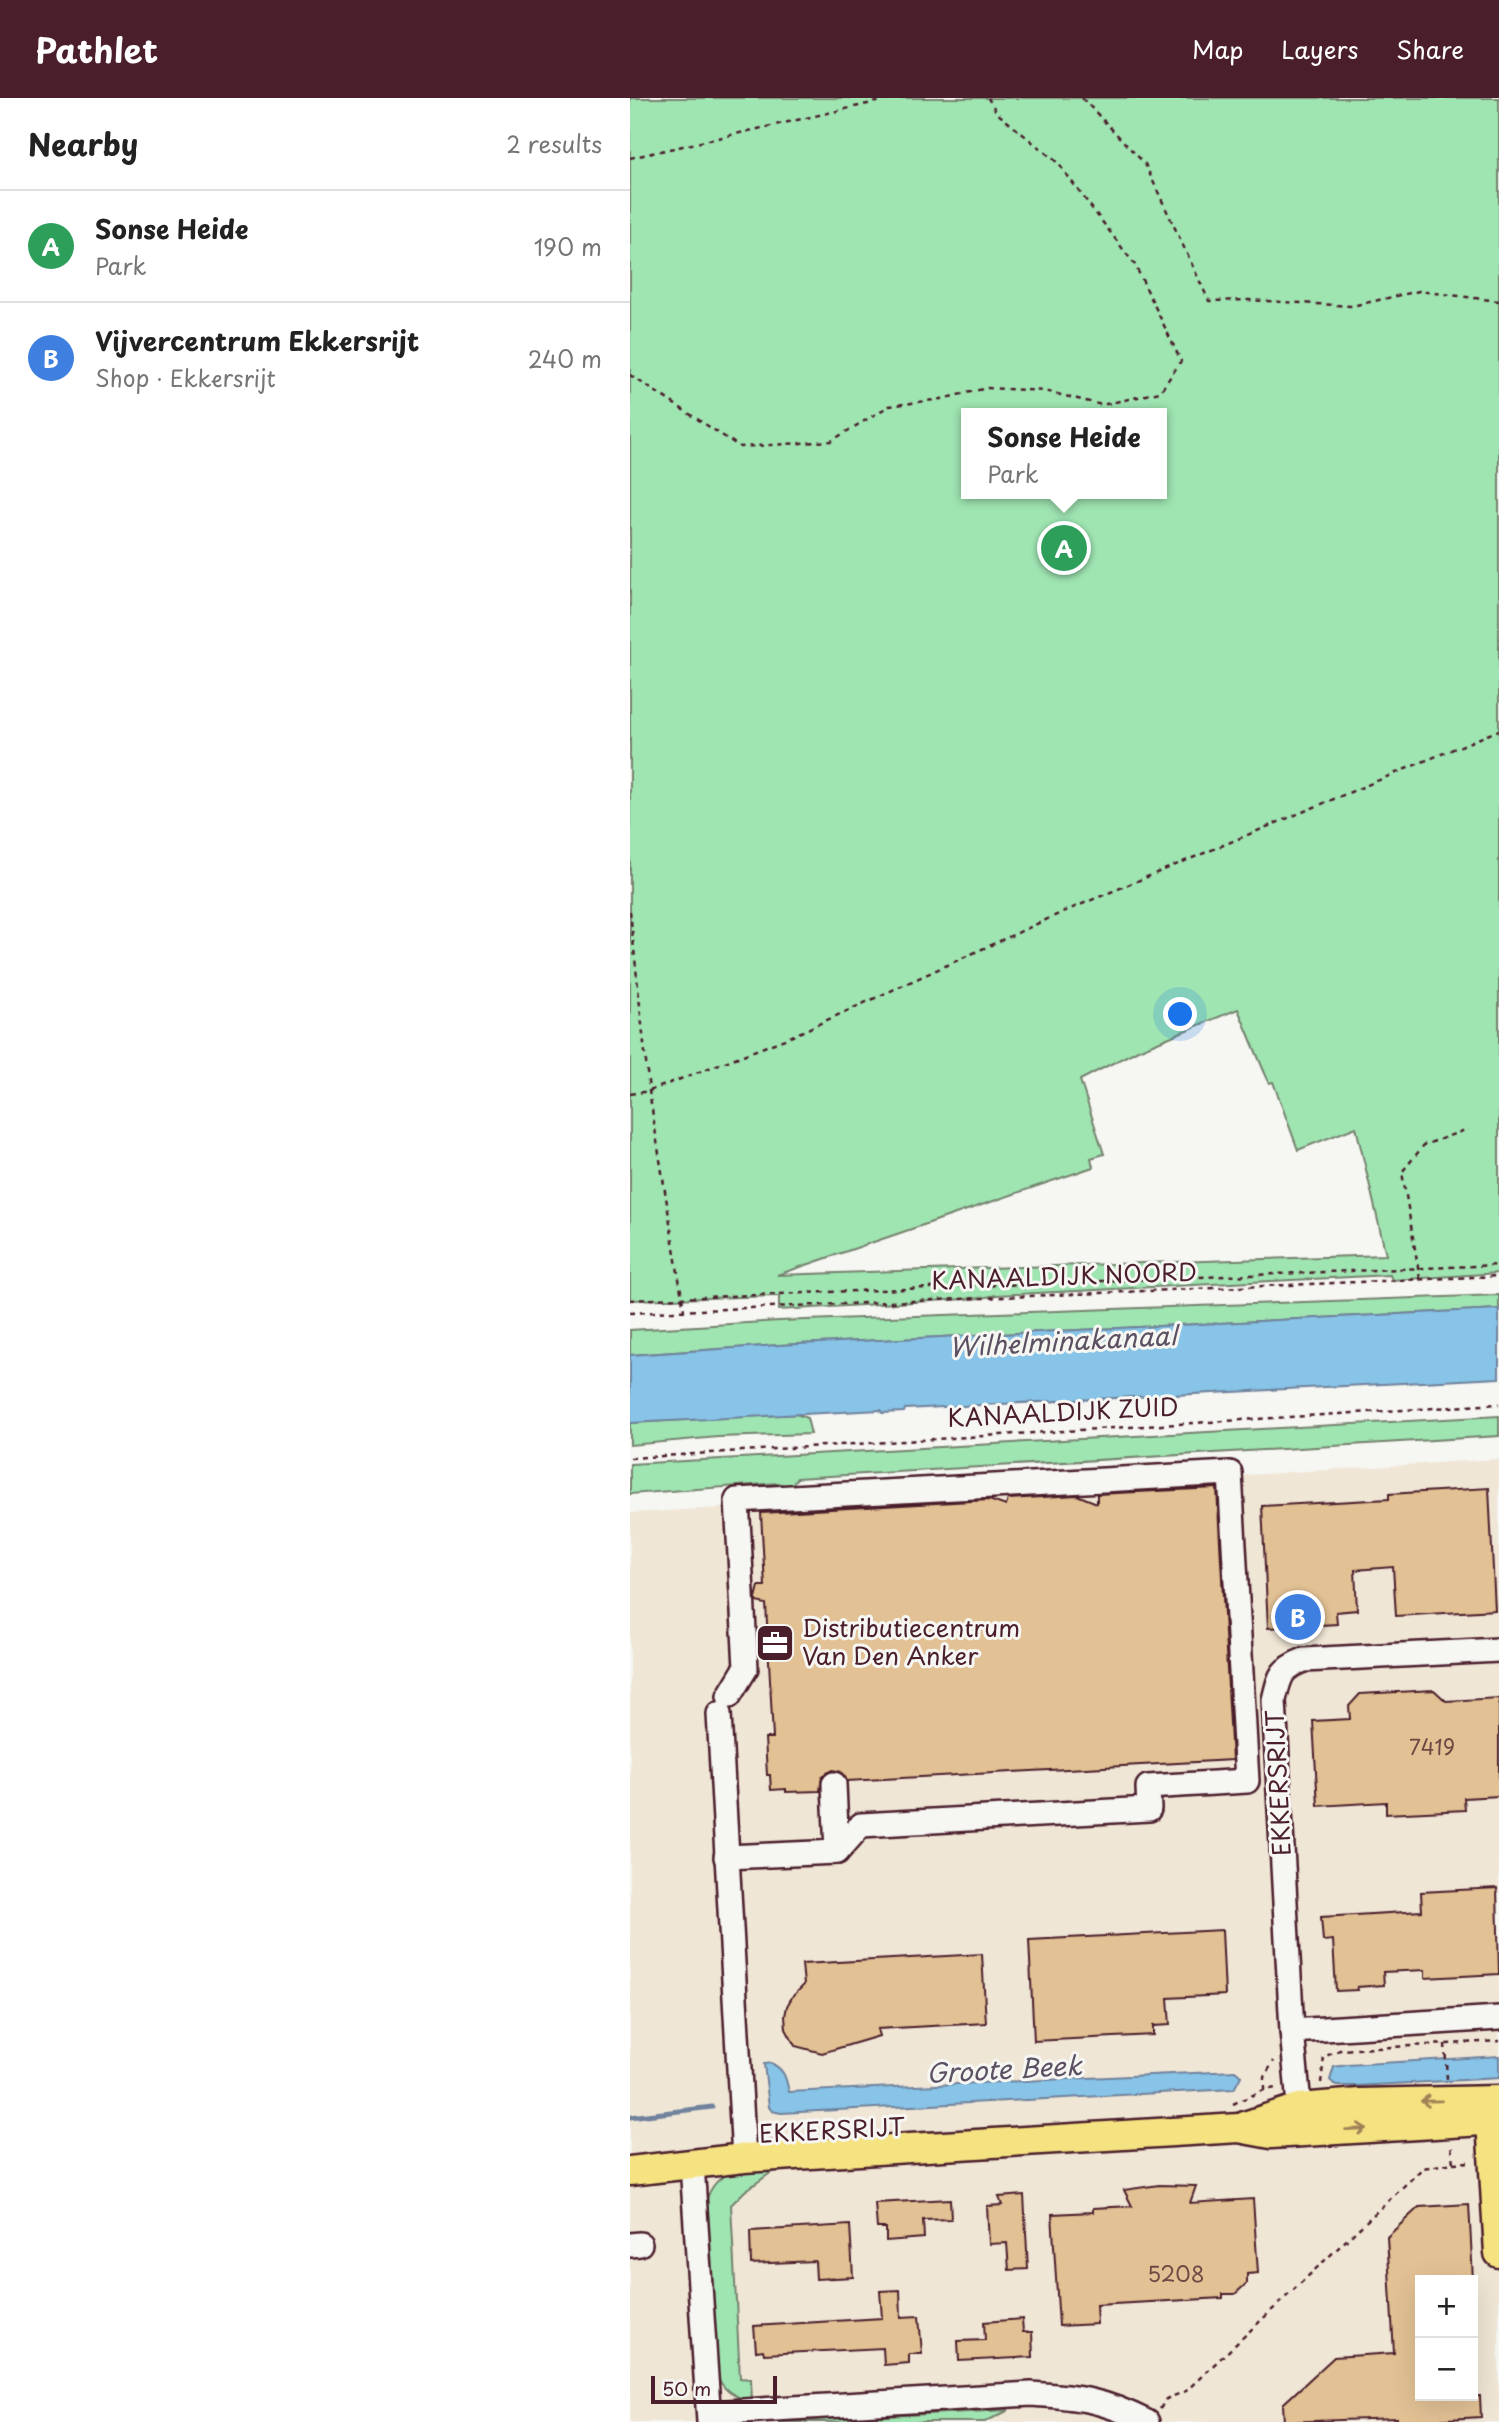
<!DOCTYPE html>
<html lang="en">
<head>
<meta charset="utf-8">
<style>
  :root { --surface:#fff; --page:#f6f6f6; --text:#222; --muted:#767676; --line:#e0e0e0; --accent:#4a1f2b }
  body { margin:0; font-family:"Playpen Sans",sans-serif; background:var(--page); color:var(--text) }
  .controls { position:absolute; right:21px; bottom:21px; display:grid; overflow:hidden; border-radius:0px; box-shadow:0 7px 28px #0002 }
  .controls button { width:63px; height:63px; display:grid; place-items:center; padding:0; border:0; border-bottom:2px solid var(--line); background:var(--surface); color:var(--text); font:35px sans-serif }
  .scale { position:absolute; left:21px; bottom:18px; width:126px; box-sizing:border-box; padding-left:7px; border:4px solid #4a1f2b; border-top:0; font-size:19px; line-height:24px; white-space:nowrap; color:#4a1f2b; -webkit-text-stroke:5px #f6f6f2; paint-order:stroke }
  .you { position:absolute; left:551px; top:917px; width:24px; height:24px; margin:-18px; border:5px solid #fff; border-radius:50%; background:#1a73e8; box-shadow:0 0 0 10px #1a73e833 }
  .badge { display:grid; place-items:center; width:46px; height:46px; border-radius:50%; background:var(--accent); color:#fff; font-size:23px; font-weight:700 }
  .pin { position:absolute; translate:-50% -50%; border:4px solid #fff; box-shadow:0 2px 7px #0006 }
  .popup { position:absolute; left:331px; top:310px; width:206px; height:91px; box-sizing:border-box; display:grid; place-content:center; border-radius:0px; background:var(--surface); filter:drop-shadow(0 2px 5px #0005); font-size:23px; white-space:nowrap; color:var(--muted) }
  .popup b { font-size:26px; color:var(--text) }
  .popup::after { content:''; position:absolute; left:50%; top:100%; margin-left:-14px; border:14px solid transparent; border-top-color:var(--surface) }
  .list { margin:0; padding:0; list-style:none }
  h2 { display:flex; justify-content:space-between; align-items:center; height:91px; margin:0; padding:0 28px; font-size:30px }
  h2 small { font-size:23px; font-weight:400; color:var(--muted) }
  .list li { display:grid; grid-template-columns:46px 1fr auto; gap:21px; align-items:center; box-sizing:border-box; height:112px; padding:0 28px; border-top:2px solid var(--line) }
  .list b { display:block; font-size:26px; white-space:nowrap }
  .list p { margin:0; font-size:23px; white-space:nowrap; color:var(--muted) }
  .list em { font-size:23px; font-style:normal; color:var(--muted) }
  .map { position:relative; flex:none; width:869px; height:2324px; overflow:hidden }
  header { display:flex; align-items:center; gap:42px; box-sizing:border-box; height:98px; padding:0 35px; background:var(--accent); color:#fff }
  header strong { font-size:33px }
  nav { display:flex; gap:38px; margin-inline-start:auto; font-size:24px }
  main { display:flex }
  aside { flex:1; background:var(--surface) }
  .map>svg:first-child { display:block }
  .built { fill:#f0e6d6; fill-rule:evenodd }
  .green { fill:#9fe5b2; stroke:#74826e; stroke-width:2; fill-rule:evenodd }
  .water { fill:#87c4e7; stroke:#6f829c; stroke-width:2 }
  .lines { fill:none; stroke-linecap:round; stroke-linejoin:round }
  .stream { stroke:#6f829c; stroke-width:5 }
  .building { fill:#e2c194; stroke:#4a1f2b; stroke-width:2 }
  .minor-casing { stroke:#4a1f2b; stroke-width:28 }
  .major-casing { stroke:#4a1f2b; stroke-width:33 }
  .path { stroke:#4a1f2b; stroke-width:2.5; stroke-dasharray:5 5; stroke-linecap:butt }
  .minor { stroke:#f6f6f2; stroke-width:23 }
  .major { stroke:#f5e382; stroke-width:28 }
  .oneway { stroke:#a08156 }
  .labels { text-anchor:middle; stroke-width:6; stroke-linejoin:round; paint-order:stroke }
  .number-label { font-size:21px; fill:#704845 }
  .street-label { font-size:24px; fill:#4a1f2b; stroke:#f6f6f2 }
  .poi-label { font-size:24px; fill:#4a1f2b; stroke:#f6f6f2; text-anchor:start }
  .water-label { font-size:26px; font-style:italic; fill:#5c5163; stroke:#f6f6f2 }
</style>
</head>
<body>
<header>
<strong>Pathlet</strong>
<nav><a>Map</a><a>Layers</a><a>Share</a></nav>
</header>
<main>
<aside>
<h2>Nearby<small>2 results</small></h2>
<ul class="list">
<li><span class="badge" style="background:#2e9e5b">A</span><div><b>Sonse Heide</b><p>Park</p></div><em>190 m</em></li>
<li><span class="badge" style="background:#3f7fe0">B</span><div><b>Vijvercentrum Ekkersrijt</b><p>Shop · Ekkersrijt</p></div><em>240 m</em></li>
</ul>
</aside>
<div class="map">
<svg width="869" height="2324" viewBox="0 0 869 2324">
  <rect width="100%" height="100%" fill="#f6f6f2"/>
  <filter id="ink" filterUnits="userSpaceOnUse"><feTurbulence type="fractalNoise" baseFrequency=".0143" numOctaves="2"/><feDisplacementMap in="SourceGraphic" scale="14" xChannelSelector="R" yChannelSelector="G"/><feConvolveMatrix kernelMatrix="1 2 1 2 8 2 1 2 1" color-interpolation-filters="sRGB"/></filter>
  <g filter="url(#ink)">
    <path class="built" d="M869,1361v963h-869v-909l147,-8zM790,2182h53v116h-53z"/>
    <g class="green">
      <path d="M0,0h869v1175l-107,7 -2,-5 -394,20 -14,3 -203,12v-14l-149,4zM336,315h196v81h-196zM608,911l31,74 4,-1 25,68 58,-23 30,128 -609,20 316,-108 -2,-9 13,-4 -24,-74 58,-30z"/>
      <polygon points="869,1197 869,1211 149,1247 0,1257 0,1232 149,1223"/>
      <polygon points="166,1316 177,1320 181,1336 88,1339 0,1347 0,1325"/>
      <polygon points="869,1318 869,1338 167,1380 159,1390 149,1385 0,1396 0,1366"/>
      <path d="M149,2069l-34,24 -14,14 9,173 11,1 1,22c-20,-4 -31,-12 -37,-31l-8,-171c11,-34 41,-29 72,-32z"/>
      <polygon points="379,2312 355,2324 134,2324"/>
    </g>
    <g class="water">
      <polygon points="869,1211 869,1280 275,1311 274,1314 252,1315 251,1312 0,1325 0,1257 149,1247"/>
      <polygon points="869,1958 869,1980 726,1988 706,1988 700,1982 704,1969 717,1967"/>
      <path d="M141,1965c14,7 15,15 18,29l446,-21 6,5 -7,13 -453,24 -9,-2 -3,-4 -5,-43z"/>
    </g>
    <g class="lines">
      <polyline class="stream" points="0,2019 82,2009"/>
    </g>
    <g class="building">
      <polygon points="587,1390 602,1662 217,1683 211,1674 203,1672 192,1679 190,1693 156,1694 156,1691 141,1692 140,1677 137,1677 135,1640 143,1640 136,1506 126,1504 126,1500 129,1488 135,1488 131,1415 359,1402 376,1408 378,1401 447,1397 467,1405 467,1396"/>
      <polygon points="859,1390 865,1512 766,1518 763,1469 725,1472 727,1512 706,1514 707,1526 638,1530 632,1408 759,1401 759,1396"/>
      <polygon points="804,1592 816,1603 869,1600 869,1698 834,1700 835,1712 756,1716 756,1704 688,1708 683,1623 720,1621 719,1608 730,1596"/>
      <polygon points="867,1790 869,1876 795,1880 795,1872 753,1874 754,1887 727,1889 728,1892 706,1893 703,1842 693,1843 691,1819 792,1813 791,1794"/>
      <polygon points="592,1832 595,1897 538,1900 540,1927 523,1928 523,1937 404,1943 399,1842"/>
      <polygon points="352,1856 356,1925 247,1931 249,1938 192,1955 165,1948 156,1931 155,1918 157,1908 162,1899 174,1887 172,1866"/>
      <polygon points="529,2087 566,2088 560,2105 623,2101 628,2175 617,2176 617,2185 605,2196 593,2196 593,2200 466,2207 467,2226 429,2228 422,2116 463,2114 463,2110 502,2108 494,2092"/>
      <polygon points="394,2097 398,2171 379,2172 377,2145 359,2146 357,2108 372,2107 369,2099"/>
      <polygon points="320,2101 321,2121 293,2122 294,2140 256,2143 256,2130 247,2130 245,2105"/>
      <polygon points="839,2106 843,2182 790,2182 790,2298 850,2298 851,2319 767,2324 767,2320 654,2324 653,2306 704,2259 764,2255 757,2139 789,2109"/>
      <polygon points="220,2127 223,2179 186,2181 185,2163 121,2166 120,2133"/>
      <polygon points="270,2192 271,2219 289,2218 292,2256 279,2256 279,2265 254,2267 253,2250 134,2256 133,2252 126,2253 124,2228 252,2220 250,2193"/>
      <polygon points="392,2221 393,2234 402,2234 403,2259 329,2263 328,2243 355,2242 354,2224"/>
    </g>
    <g class="lines">
      <g class="minor-casing">
        <g id="minor">
          <polyline points="89,1616 114,2060"/>
          <polyline points="204,1686 207,1754"/>
          <polyline points="96,1759 207,1754 231,1727 519,1711 518,1689 617,1683 600,1375 107,1402 116,1570 99,1598"/>
          <polyline points="662,1933 869,1920"/>
          <path d="M671,2028l-9,-95 -18,-331c6,-24 6,-31 30,-40l195,-10"/>
          <polyline points="62,2066 79,2324"/>
          <polyline points="0,2147 10,2146"/>
          <path d="M79,2315l322,-19c48,3 73,6 116,28"/>
        </g>
      </g>
      <g class="major-casing">
        <g id="major">
          <polyline points="869,2012 861,2023 869,2155"/>
          <polyline points="615,2028 669,2010 730,2005 869,2002"/>
          <polyline points="0,2073 114,2060 609,2030 641,2036 869,2022"/>
        </g>
      </g>
      <g class="path">
        <polyline points="452,0 515,66 579,203 619,202 722,208 789,193 869,203"/>
        <polyline points="0,60 264,0"/>
        <polyline points="0,277 110,349 201,343 259,308 311,301 357,290 415,293 472,307 530,294 551,263 505,167 427,64 367,15 358,0"/>
        <polyline points="0,813 19,993 54,1212"/>
        <polyline points="0,996 19,993 160,939 433,814 869,632"/>
        <polyline points="790,1181 772,1074 794,1047 838,1031"/>
        <polyline points="0,1202 869,1167"/>
        <polyline points="0,1215 869,1178"/>
        <polyline points="0,1360 869,1306"/>
        <polyline points="815,1946 817,1981"/>
        <polyline points="691,1985 694,1959 710,1952 869,1943"/>
        <polyline points="634,1992 634,1979 644,1963"/>
        <polyline points="603,2006 634,1992 646,1990"/>
        <polyline points="823,2065 840,2064"/>
        <polyline points="530,2311 536,2301 556,2293 793,2070 823,2065 821,2047"/>
      </g>
      <use href="#minor" class="minor"/>
      <use href="#major" class="major"/>
    </g>
    <defs><path id="oneway-shaft" d="M-6 0H5M1.5-3L5.5 0L1.5 3" fill="none" stroke-width="1.6" stroke-linecap="round" stroke-linejoin="round" transform="scale(1.75)"/></defs>
    <g class="oneway">
      <use href="#oneway-shaft" transform="translate(801 2003) rotate(179)"/>
      <use href="#oneway-shaft" transform="translate(726 2031) rotate(-3)"/>
    </g>
  </g>
  <defs>
    <g id="office-square" transform="scale(2.0125)"><rect x="-9" y="-9" width="18" height="18" rx="4" fill="#4a1f2b" stroke="#f6f6f2"/><path d="M-6-3h4V-5.5h4V-3h4V5H-6ZM-1-4.5V-3h2v-1.5ZM-6 0V1H6V0Z" fill="#fff"/></g>
  </defs>
  <g fill-rule="evenodd">
    <use href="#office-square" x="145" y="1545"/>
  </g>
  <g class="labels">
    <g class="number-label">
      <text x="802" y="1657">7419</text>
      <text x="546" y="2184">5208</text>
    </g>
    <g class="street-label">
      <text transform="translate(434 1179) rotate(-2)" y="8">KANAALDIJK NOORD</text>
      <text transform="translate(433 1315) rotate(-3)" y="8">KANAALDIJK ZUID</text>
      <text transform="translate(649 1685) rotate(-93)" y="8">EKKERSRIJT</text>
      <text transform="translate(202 2033) rotate(-3)" y="8">EKKERSRIJT</text>
    </g>
    <g class="poi-label">
      <text x="172" y="1539">Distributiecentrum<tspan x="172" dy="28">Van Den Anker</tspan></text>
    </g>
    <g class="water-label">
      <text transform="translate(433 1244) rotate(-3)" y="9">Wilhelminakanaal</text>
      <text transform="translate(374 1972) rotate(-3)" y="9">Groote Beek</text>
    </g>
  </g>
</svg>
<div class="controls">
<button>+</button>
<button>−</button>
</div>
<div class="scale">50 m</div>
<div class="you"></div>
<div class="pin badge" style="left:434px;top:450px;background:#2e9e5b">A</div>
<div class="popup"><b>Sonse Heide</b>Park</div>
<div class="pin badge" style="left:668px;top:1519px;background:#3f7fe0">B</div>
</div>
</main>
</body>
</html>
